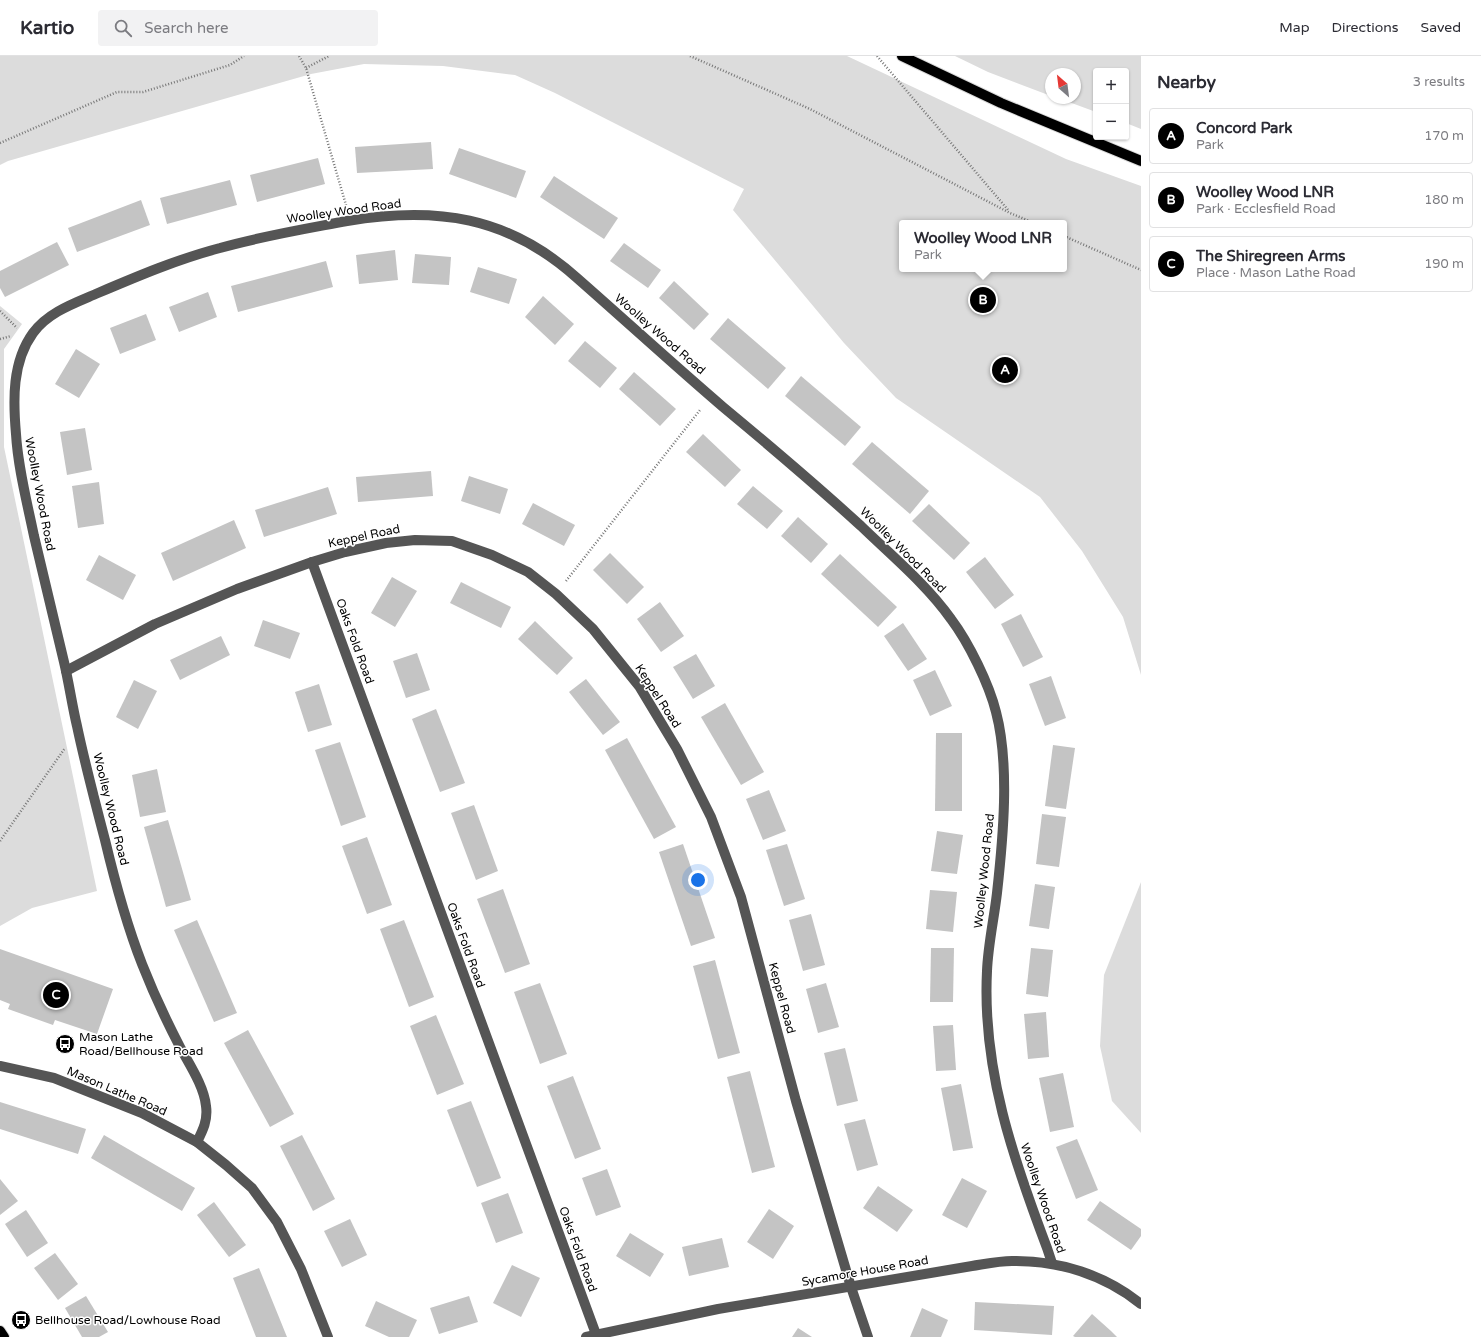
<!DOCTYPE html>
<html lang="en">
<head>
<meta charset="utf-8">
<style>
  :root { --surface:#fff; --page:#f2f2f3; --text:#2b2b33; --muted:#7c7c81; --line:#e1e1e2; --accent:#000 }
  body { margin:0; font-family:"Varela Round",sans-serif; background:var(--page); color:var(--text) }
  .controls { position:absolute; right:12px; top:12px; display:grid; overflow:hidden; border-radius:4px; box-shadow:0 1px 3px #0004 }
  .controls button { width:36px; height:36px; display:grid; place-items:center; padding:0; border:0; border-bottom:1px solid var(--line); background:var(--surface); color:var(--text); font:20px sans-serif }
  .compass { position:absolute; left:1045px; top:12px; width:36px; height:36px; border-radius:50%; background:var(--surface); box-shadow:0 1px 3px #0004; rotate:332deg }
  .you { position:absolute; left:698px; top:824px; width:14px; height:14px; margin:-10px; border:3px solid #fff; border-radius:50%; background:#1a73e8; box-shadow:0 0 0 6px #1a73e833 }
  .badge { display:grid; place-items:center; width:26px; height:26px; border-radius:50%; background:var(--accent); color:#fff; font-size:13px; font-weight:700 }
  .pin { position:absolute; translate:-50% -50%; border:2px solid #fff; box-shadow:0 1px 4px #0006 }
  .popup { position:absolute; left:899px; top:164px; width:168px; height:52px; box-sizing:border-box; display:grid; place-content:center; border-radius:4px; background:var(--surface); filter:drop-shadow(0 1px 3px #0005); font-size:13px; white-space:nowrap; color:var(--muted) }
  .popup b { font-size:15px; color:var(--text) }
  .popup::after { content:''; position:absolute; left:50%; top:100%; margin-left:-8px; border:8px solid transparent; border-top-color:var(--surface) }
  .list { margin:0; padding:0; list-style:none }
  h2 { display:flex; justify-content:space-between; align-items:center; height:52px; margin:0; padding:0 16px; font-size:17px }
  h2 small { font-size:13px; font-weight:400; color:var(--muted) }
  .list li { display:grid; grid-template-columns:26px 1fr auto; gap:12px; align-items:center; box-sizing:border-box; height:56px; margin:0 8px 8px; padding:0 8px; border:1px solid var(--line); border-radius:4px }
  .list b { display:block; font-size:15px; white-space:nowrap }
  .list p { margin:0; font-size:13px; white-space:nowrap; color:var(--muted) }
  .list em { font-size:13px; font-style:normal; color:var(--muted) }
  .icon { flex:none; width:22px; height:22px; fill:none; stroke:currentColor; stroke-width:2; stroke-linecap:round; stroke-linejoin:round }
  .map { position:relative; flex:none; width:1141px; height:1281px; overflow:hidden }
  header { display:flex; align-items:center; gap:24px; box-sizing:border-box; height:56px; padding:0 20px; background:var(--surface); border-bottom:1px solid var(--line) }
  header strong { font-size:19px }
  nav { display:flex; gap:22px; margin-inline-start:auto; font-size:14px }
  .search { width:280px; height:36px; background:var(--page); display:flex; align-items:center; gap:10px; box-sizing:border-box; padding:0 14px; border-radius:4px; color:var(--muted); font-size:15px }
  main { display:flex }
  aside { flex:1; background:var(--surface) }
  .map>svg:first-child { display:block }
  .green { fill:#dcdcdc; fill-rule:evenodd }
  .building { fill:#c4c4c4 }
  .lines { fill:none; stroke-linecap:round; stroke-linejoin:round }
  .major-casing { stroke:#dbdbdb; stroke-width:12 }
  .path { stroke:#777; stroke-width:2.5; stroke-dasharray:1 2; stroke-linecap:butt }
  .minor { stroke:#555; stroke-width:10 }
  .major { stroke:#000; stroke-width:10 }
  .labels { text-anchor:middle; stroke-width:3; stroke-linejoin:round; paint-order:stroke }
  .street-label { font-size:12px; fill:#000; stroke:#fff }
  .poi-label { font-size:12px; fill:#000; stroke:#fff; text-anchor:start }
</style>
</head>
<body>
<header>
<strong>Kartio</strong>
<div class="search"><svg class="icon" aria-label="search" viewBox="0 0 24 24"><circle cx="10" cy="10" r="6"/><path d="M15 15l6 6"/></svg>Search here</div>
<nav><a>Map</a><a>Directions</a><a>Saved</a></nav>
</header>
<main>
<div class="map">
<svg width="1141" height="1281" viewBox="0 0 1141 1281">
  <rect width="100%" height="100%" fill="#fff"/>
  <g class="green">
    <path d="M0,0h847l219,103 75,27v489l-18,-58 -41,-66 -42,-54 -144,-99 -52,-55 -111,-133 11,-21 -189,-96 -40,-18 -72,-9 -79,-2 -53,10 -303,87 -8,4zM902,167h162v46h-162z"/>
    <polygon points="955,0 1141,0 1141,73 1126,67 1126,15 1096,15 1096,56 1058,42 1075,42 1075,18 1051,18 1051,40 988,16"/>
    <polygon points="0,250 22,268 4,293 4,391 97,835 32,852 0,870"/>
    <polygon points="1141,826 1141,1077 1112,1045 1100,990 1104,919"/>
  </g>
  <g class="building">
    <polygon points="431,86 433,113 357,117 355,91"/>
    <polygon points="459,92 526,115 516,142 449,118"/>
    <polygon points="318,102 325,128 257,146 250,119"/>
    <polygon points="554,120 618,162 604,183 540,141"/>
    <polygon points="230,124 237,149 167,168 160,142"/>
    <polygon points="141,144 150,169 77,196 68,172"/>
    <polygon points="57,186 69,209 5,241 0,232 0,215"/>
    <polygon points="624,187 661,214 648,232 610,205"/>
    <polygon points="395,194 398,224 359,228 356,199"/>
    <polygon points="415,198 451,201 449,229 412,227"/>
    <polygon points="326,205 333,231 238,256 231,230"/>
    <polygon points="478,211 517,223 509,248 470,236"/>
    <polygon points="674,225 709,258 694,274 659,242"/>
    <polygon points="208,236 217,261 179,276 169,251"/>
    <polygon points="543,240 574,268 555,289 525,261"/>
    <polygon points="146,258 156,284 120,298 110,272"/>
    <polygon points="728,262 786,312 768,333 710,283"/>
    <polygon points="585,285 617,312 600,332 568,305"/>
    <polygon points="76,293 100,308 79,342 55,328"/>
    <polygon points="634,316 676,353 660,370 619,333"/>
    <polygon points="801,320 861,371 845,390 785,340"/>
    <polygon points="85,372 92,414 67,419 60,376"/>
    <polygon points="703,378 741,414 725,431 686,396"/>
    <polygon points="872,386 929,435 910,458 852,408"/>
    <polygon points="431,415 433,440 358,446 356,421"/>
    <polygon points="469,420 508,433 500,458 461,445"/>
    <polygon points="99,426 104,468 78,472 72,430"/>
    <polygon points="753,430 783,455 767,473 737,448"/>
    <polygon points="328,431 337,458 264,481 255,454"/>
    <polygon points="533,447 575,469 564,490 522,468"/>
    <polygon points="929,448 970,487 954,504 912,465"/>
    <polygon points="798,461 828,488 811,507 781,480"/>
    <polygon points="234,464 246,492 173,525 161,497"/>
    <polygon points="610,497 644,531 627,548 593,514"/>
    <polygon points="840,498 897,551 878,571 821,518"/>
    <polygon points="99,499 136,519 123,544 86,524"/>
    <polygon points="985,501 1014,539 995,553 966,516"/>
    <polygon points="392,521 417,535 395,571 371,557"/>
    <polygon points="461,526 511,551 501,572 450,547"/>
    <polygon points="660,546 684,580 661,596 637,563"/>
    <polygon points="1021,558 1043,601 1023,611 1001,568"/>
    <polygon points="263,564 300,577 290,603 254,590"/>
    <polygon points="535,565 573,602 557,619 518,583"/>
    <polygon points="903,567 927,603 908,615 884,580"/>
    <polygon points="221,580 230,599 180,624 170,604"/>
    <polygon points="417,597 430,634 406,642 393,605"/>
    <polygon points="696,598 715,630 693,643 673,611"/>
    <polygon points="935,614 952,650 930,660 913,624"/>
    <polygon points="1051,620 1066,662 1045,670 1029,628"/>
    <polygon points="586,623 620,666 603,679 569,636"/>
    <polygon points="134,624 157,635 138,673 116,661"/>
    <polygon points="319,628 332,669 308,676 295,636"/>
    <polygon points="725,647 764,716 741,729 701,661"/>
    <polygon points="436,653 465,727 440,736 412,663"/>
    <polygon points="936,677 962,677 962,755 935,755"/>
    <polygon points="627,682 676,771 654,783 605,694"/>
    <polygon points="340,686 366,761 341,770 315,694"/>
    <polygon points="1053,689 1075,692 1066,753 1045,750"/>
    <polygon points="157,713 166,756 140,761 132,719"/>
    <polygon points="769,734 786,775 763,784 746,743"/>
    <polygon points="474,749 498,815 476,824 451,757"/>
    <polygon points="1042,758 1066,761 1059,811 1036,808"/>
    <polygon points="168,764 191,844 166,851 144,771"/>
    <polygon points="937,775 963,779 957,818 931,815"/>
    <polygon points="367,781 392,849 367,858 342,790"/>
    <polygon points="683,788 715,882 691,890 659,796"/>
    <polygon points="787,788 805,843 784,850 766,794"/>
    <polygon points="1035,828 1055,831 1049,873 1029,870"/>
    <polygon points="503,833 530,908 505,917 477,843"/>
    <polygon points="930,834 957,836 953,876 926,873"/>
    <polygon points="811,858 825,909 803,915 789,864"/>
    <polygon points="197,864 237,957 214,966 174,874"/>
    <polygon points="404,864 434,941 409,951 380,873"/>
    <polygon points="931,892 954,892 953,946 930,946"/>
    <polygon points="1031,892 1053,894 1048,941 1026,938"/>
    <polygon points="0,893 113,933 97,978 55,964 53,969 8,953 10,948 0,944"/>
    <polygon points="715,904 740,997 718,1003 693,910"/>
    <polygon points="540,927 567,998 540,1008 514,936"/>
    <polygon points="826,927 839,971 818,977 806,933"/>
    <polygon points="1046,956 1049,1001 1028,1003 1024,958"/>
    <polygon points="436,959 464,1028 437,1039 410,970"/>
    <polygon points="953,969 956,1014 936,1015 933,970"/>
    <polygon points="248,974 294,1058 270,1071 224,987"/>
    <polygon points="845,992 858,1045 837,1050 824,997"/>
    <polygon points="750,1015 775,1111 752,1117 727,1021"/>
    <polygon points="1063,1017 1074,1071 1050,1076 1039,1022"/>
    <polygon points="573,1020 601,1093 575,1103 547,1030"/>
    <polygon points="961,1028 973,1092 953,1095 941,1032"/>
    <polygon points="471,1045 501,1122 477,1131 447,1054"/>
    <polygon points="0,1046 86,1073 78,1098 0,1073"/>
    <polygon points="865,1063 878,1109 857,1115 844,1068"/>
    <polygon points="104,1079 195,1132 182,1155 91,1102"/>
    <polygon points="302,1079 335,1143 313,1155 280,1090"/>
    <polygon points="1077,1083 1098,1134 1076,1143 1056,1091"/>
    <polygon points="607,1113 621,1151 596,1160 582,1122"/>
    <polygon points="962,1122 987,1135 967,1172 942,1159"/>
    <polygon points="0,1123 18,1145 0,1159"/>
    <polygon points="878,1130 913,1154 897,1176 863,1152"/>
    <polygon points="508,1137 523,1177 496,1187 481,1147"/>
    <polygon points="1100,1145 1141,1173 1141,1180 1131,1194 1087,1164"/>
    <polygon points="214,1146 246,1189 229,1201 197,1159"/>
    <polygon points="769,1153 794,1170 773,1203 747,1186"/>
    <polygon points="26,1154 48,1187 27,1201 5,1168"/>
    <polygon points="350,1163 367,1199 342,1211 324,1175"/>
    <polygon points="630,1177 664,1198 650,1221 616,1200"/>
    <polygon points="722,1182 729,1211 689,1220 682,1191"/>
    <polygon points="55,1197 78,1228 58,1244 34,1212"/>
    <polygon points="512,1209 540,1222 521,1261 493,1247"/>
    <polygon points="259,1212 287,1281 256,1281 233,1222"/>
    <polygon points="86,1240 108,1276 99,1281 82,1281 65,1252"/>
    <polygon points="469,1240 478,1266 439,1278 430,1252"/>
    <polygon points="376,1245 417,1264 409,1281 389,1281 365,1270"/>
    <polygon points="975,1246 1054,1250 1052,1279 974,1274"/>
    <polygon points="922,1252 948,1264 941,1281 910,1281"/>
    <polygon points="1092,1258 1111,1275 1117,1281 1075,1281 1073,1280"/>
    <polygon points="798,1272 812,1281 792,1281"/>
  </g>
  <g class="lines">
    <g class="major-casing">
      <g id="major">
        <polyline points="902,0 1001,47 1141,105"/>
        <polyline points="0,1275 4,1281"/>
      </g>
    </g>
    <g class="path">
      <polyline points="299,0 306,12 346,149"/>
      <polyline points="690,0 810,53 1010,157 1034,167"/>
      <polyline points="877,0 1009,155"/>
      <polyline points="306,12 329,0"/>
      <polyline points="0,87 117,36 143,36 230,9 244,0"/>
      <polyline points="1064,180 1141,214"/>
      <polyline points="0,255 17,272"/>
      <polyline points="0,283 11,280"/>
      <polyline points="566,525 700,354"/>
      <polyline points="0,785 65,692"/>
    </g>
    <g class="minor">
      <polyline points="312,506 597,1281"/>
      <polyline points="66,615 155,568 237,533 312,506 345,496 386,487 415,484 452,485 492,499 528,516 556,538 593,573 639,630 677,693 711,761 741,841 796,1045 851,1231 868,1281"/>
      <polyline points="0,1010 54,1022 142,1057 197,1086 226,1109 252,1132 277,1166 301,1213 328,1281"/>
      <path d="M197,1086c6,-12 11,-22 9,-36 -2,-20 -17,-42 -26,-59 -14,-27 -27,-55 -38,-83 -16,-41 -27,-82 -37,-124 -10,-38 -20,-76 -28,-114 -5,-21 -8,-43 -13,-64 -10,-42 -20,-84 -30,-126 -7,-34 -16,-68 -18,-102 -3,-34 -4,-72 17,-101 15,-21 42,-30 65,-40 40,-17 80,-34 122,-45 42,-12 85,-19 127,-27 89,-15 161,-5 230,57 49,43 97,87 146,129 47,39 93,78 138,119 31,30 65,58 90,93 18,24 38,65 45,93 14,53 7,127 1,181 -3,26 -9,52 -10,78 -5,98 26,187 60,277l5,15"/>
      <path d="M586,1281l132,-28 254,-43c13,-2 27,-5 40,-5 47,-1 93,14 129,43"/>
    </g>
    <use href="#major" class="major"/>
  </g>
  <defs>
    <g id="bus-disc" transform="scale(1)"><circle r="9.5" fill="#000" stroke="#fff"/><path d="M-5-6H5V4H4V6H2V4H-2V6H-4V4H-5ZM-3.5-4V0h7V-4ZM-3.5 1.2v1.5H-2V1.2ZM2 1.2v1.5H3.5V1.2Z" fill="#fff"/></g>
  </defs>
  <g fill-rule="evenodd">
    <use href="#bus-disc" x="65" y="988"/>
    <use href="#bus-disc" x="21" y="1264"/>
  </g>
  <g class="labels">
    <g class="street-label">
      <text transform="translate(344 155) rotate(-8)" y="4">Woolley Wood Road</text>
      <text transform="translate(660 278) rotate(41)" y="4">Woolley Wood Road</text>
      <text transform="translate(40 438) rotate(79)" y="4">Woolley Wood Road</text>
      <text transform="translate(364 480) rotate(-12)" y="4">Keppel Road</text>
      <text transform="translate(903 494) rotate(45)" y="4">Woolley Wood Road</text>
      <text transform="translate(355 585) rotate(70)" y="4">Oaks Fold Road</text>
      <text transform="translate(658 640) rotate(57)" y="4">Keppel Road</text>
      <text transform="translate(111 753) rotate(76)" y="4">Woolley Wood Road</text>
      <text transform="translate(984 815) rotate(-84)" y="4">Woolley Wood Road</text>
      <text transform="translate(466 889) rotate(70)" y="4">Oaks Fold Road</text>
      <text transform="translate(782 942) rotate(75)" y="4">Keppel Road</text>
      <text transform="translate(117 1035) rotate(23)" y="4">Mason Lathe Road</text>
      <text transform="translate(1043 1142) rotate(71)" y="4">Woolley Wood Road</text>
      <text transform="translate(578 1193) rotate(70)" y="4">Oaks Fold Road</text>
      <text transform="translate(865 1215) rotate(-10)" y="4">Sycamore House Road</text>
    </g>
    <g class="poi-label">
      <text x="79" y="985">Mason Lathe<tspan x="79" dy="14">Road/Bellhouse Road</tspan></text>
      <text x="35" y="1268">Bellhouse Road/Lowhouse Road</text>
    </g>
  </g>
</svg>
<div class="controls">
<button>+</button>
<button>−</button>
</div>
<svg class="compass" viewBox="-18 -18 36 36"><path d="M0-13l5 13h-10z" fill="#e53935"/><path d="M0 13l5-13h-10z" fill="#7c7c81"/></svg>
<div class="you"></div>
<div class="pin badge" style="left:1005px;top:314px">A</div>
<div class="pin badge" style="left:983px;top:244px">B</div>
<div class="popup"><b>Woolley Wood LNR</b>Park</div>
<div class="pin badge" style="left:56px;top:939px">C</div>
</div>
<aside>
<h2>Nearby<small>3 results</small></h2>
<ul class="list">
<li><span class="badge">A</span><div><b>Concord Park</b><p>Park</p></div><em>170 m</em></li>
<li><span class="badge">B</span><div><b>Woolley Wood LNR</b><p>Park · Ecclesfield Road</p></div><em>180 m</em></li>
<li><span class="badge">C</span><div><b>The Shiregreen Arms</b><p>Place · Mason Lathe Road</p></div><em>190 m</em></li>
</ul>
</aside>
</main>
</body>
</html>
